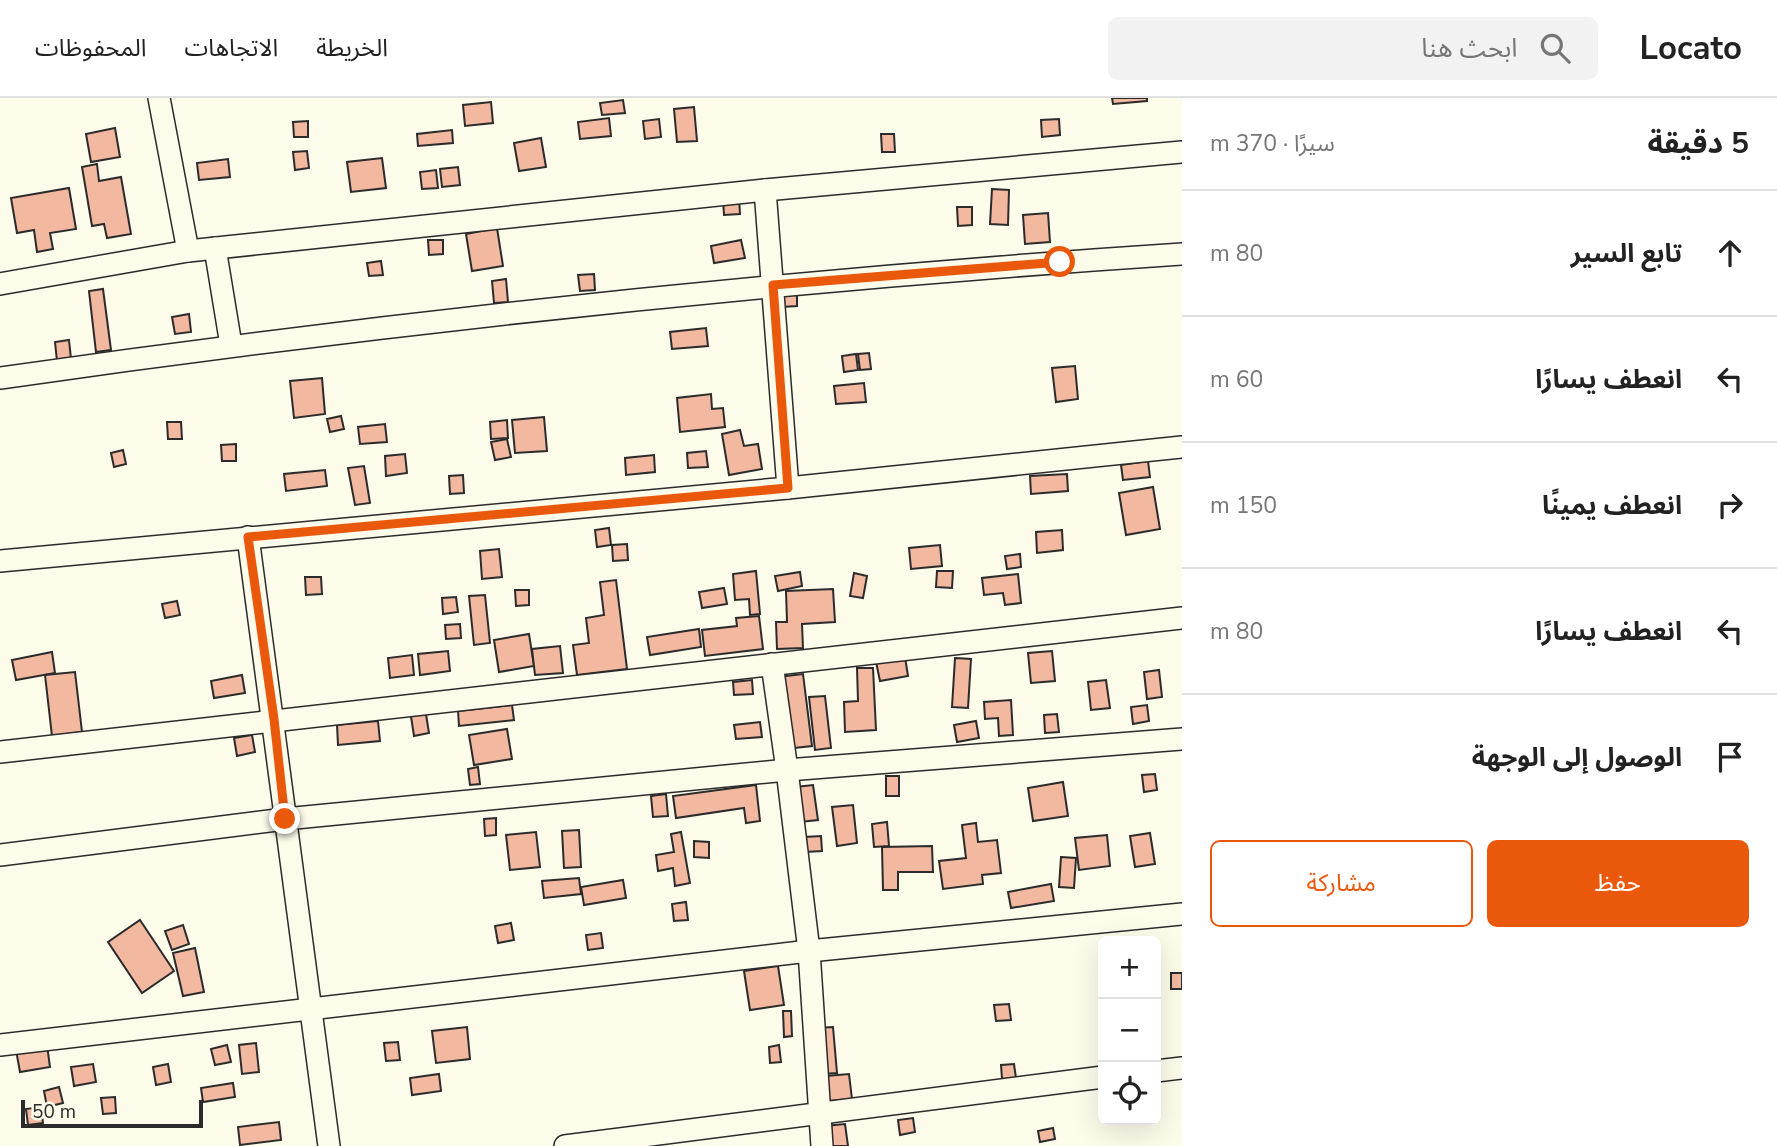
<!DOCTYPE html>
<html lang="ar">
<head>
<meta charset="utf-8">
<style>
  :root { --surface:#fff; --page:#f2f2f2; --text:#222; --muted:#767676; --line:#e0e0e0; --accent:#ea580c }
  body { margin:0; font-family:"Nunito Sans","Noto Sans Arabic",sans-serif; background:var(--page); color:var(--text); direction:rtl }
  .controls { position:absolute; right:21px; bottom:21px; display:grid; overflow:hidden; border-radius:10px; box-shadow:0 7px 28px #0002 }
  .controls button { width:63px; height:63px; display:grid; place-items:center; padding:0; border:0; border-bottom:2px solid var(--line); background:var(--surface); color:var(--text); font:35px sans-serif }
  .scale { position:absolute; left:21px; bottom:18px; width:182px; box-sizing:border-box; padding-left:7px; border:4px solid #2b2b2b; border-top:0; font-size:19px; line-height:24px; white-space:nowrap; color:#2b2b2b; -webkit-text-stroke:5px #fdfbea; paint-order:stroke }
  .stop { position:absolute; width:21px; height:21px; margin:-16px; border:5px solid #ea580c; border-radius:50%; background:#fff }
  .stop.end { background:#ea580c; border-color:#fff; box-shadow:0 2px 7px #0008 }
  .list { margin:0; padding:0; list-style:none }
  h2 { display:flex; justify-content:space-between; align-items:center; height:91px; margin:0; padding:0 28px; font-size:30px }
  h2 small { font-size:23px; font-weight:400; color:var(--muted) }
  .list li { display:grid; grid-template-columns:46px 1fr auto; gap:21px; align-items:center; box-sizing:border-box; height:126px; padding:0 28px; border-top:2px solid var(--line) }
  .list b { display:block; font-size:26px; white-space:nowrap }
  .list em { font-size:23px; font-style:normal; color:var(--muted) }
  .actions { display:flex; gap:14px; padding:21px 28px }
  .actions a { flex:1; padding:16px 0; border:2px solid var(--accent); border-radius:10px; text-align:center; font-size:24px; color:var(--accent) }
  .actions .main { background:var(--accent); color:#fff }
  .icon { flex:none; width:38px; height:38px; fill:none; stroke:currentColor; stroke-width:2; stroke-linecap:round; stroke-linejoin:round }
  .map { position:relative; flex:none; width:1182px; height:1048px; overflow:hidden; direction:ltr }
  header { display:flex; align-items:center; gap:42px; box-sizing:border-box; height:98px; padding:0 35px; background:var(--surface); border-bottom:2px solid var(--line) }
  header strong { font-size:33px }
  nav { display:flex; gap:38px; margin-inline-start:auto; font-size:24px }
  .search { width:490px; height:63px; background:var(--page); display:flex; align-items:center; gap:18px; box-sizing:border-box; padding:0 24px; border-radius:10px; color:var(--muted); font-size:26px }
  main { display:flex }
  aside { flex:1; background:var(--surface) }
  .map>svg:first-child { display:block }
  .building { fill:#f2b8a0; stroke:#2b2b2b; stroke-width:2 }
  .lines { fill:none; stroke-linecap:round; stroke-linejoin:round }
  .minor-casing { stroke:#2b2b2b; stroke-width:24 }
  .minor { stroke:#fdfbea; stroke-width:21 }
  .route { stroke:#ea580c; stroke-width:9 }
</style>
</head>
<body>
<header>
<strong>Locato</strong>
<div class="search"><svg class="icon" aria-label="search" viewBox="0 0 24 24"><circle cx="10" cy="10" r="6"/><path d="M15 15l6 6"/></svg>ابحث هنا</div>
<nav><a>الخريطة</a><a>الاتجاهات</a><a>المحفوظات</a></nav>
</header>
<main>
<aside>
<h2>5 دقيقة<small>سيرًا · 370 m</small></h2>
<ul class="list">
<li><svg class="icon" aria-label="ahead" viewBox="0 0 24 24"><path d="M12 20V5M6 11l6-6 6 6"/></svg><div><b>تابع السير</b></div><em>80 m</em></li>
<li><svg class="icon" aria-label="left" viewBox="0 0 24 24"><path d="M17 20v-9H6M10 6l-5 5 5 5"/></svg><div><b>انعطف يسارًا</b></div><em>60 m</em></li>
<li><svg class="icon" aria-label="right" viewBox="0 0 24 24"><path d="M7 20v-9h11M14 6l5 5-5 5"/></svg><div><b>انعطف يمينًا</b></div><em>150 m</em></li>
<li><svg class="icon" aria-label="left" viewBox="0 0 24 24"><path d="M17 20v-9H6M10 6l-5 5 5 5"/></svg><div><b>انعطف يسارًا</b></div><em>80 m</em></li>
<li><svg class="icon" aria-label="arrive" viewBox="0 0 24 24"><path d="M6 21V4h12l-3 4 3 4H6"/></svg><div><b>الوصول إلى الوجهة</b></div></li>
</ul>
<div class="actions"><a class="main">حفظ</a><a>مشاركة</a></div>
</aside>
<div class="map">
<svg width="1182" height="1048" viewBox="0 0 1182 1048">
  <rect width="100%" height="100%" fill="#fdfbea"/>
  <g class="building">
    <polygon points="1112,0 1147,0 1147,3 1113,6"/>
    <polygon points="623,2 625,15 602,17 600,5"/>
    <polygon points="491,4 493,25 465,28 463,7"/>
    <polygon points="694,9 697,43 677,44 674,11"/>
    <polygon points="609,20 611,38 580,41 578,24"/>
    <polygon points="659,21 661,39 645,41 643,23"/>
    <polygon points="1059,21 1060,37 1042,39 1041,22"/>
    <polygon points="308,23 308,39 294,39 293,24"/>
    <polygon points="115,30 120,59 91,64 86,36"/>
    <polygon points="452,32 453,45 418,48 417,36"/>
    <polygon points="881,36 894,36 895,54 882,54"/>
    <polygon points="541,40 546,69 519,73 514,45"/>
    <polygon points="307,53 309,70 295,72 293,54"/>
    <polygon points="382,60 386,90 351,94 347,64"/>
    <polygon points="228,61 230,79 199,82 197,65"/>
    <polygon points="97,66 99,83 121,79 131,136 107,140 104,126 92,128 82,69"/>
    <polygon points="458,69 460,87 442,89 440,71"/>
    <polygon points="436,72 438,90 422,91 420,74"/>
    <polygon points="69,90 76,131 50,135 53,151 37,154 34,132 17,135 11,100"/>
    <polygon points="992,91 1009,92 1008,127 990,126"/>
    <polygon points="739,100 740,116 724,117 723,101"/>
    <polygon points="957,109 972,109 972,127 958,128"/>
    <polygon points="1048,115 1050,144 1025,146 1023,117"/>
    <polygon points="497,130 503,168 472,173 466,136"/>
    <polygon points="428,142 443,142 443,156 429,157"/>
    <polygon points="741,142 745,160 714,165 711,148"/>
    <polygon points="381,163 383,177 369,178 367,165"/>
    <polygon points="594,176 595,192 580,193 578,177"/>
    <polygon points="506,181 508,204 494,205 492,183"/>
    <polygon points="103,191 111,252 96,254 89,193"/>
    <polygon points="797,192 797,208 782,209 781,193"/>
    <polygon points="189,216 191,234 175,236 172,219"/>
    <polygon points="706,230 708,248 672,251 670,234"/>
    <polygon points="69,242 71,261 57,263 55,244"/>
    <polygon points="869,255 871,271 860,272 858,256"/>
    <polygon points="856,256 858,272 844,274 842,258"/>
    <polygon points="1075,268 1078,301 1056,304 1052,270"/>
    <polygon points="322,280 325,316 294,320 290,283"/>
    <polygon points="864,285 866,304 836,306 834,288"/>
    <polygon points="711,296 712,311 723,310 725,329 680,334 677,300"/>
    <polygon points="341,318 344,331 330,334 327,321"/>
    <polygon points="544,319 547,353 515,355 512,322"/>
    <polygon points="507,322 508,340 491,341 490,324"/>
    <polygon points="167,324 181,324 182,341 168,341"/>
    <polygon points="385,326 387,344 360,346 358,329"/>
    <polygon points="740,332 744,348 758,346 762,371 729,377 722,336"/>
    <polygon points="507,341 511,359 495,362 491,344"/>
    <polygon points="236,346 236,363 222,363 221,347"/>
    <polygon points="123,352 126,366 114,369 111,355"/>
    <polygon points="706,353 708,369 688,370 687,355"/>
    <polygon points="405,356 407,375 386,378 385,358"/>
    <polygon points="654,357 655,374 626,377 625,360"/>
    <polygon points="1148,363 1150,379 1123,382 1121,367"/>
    <polygon points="364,368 370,405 355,407 348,370"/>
    <polygon points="325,372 327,388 286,393 284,376"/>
    <polygon points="1067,376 1068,393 1031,396 1030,378"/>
    <polygon points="463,377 464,395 450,396 449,378"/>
    <polygon points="1153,389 1160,431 1126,437 1119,395"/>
    <polygon points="609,430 611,447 597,449 595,432"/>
    <polygon points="1062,432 1063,452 1037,455 1036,434"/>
    <polygon points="627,446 628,462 613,463 612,447"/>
    <polygon points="940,447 942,468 911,471 909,450"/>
    <polygon points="499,451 502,479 482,481 480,453"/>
    <polygon points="1020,456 1021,469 1007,471 1005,458"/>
    <polygon points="756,473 760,516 750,517 749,501 735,502 733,476"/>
    <polygon points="937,473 953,473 952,490 936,489"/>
    <polygon points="800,474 802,488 778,493 775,478"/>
    <polygon points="854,475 867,478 863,500 850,498"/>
    <polygon points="1018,476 1021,505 1005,507 1003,495 984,497 982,480"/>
    <polygon points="305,479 321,479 322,496 306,497"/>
    <polygon points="616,482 627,571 577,577 573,547 589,545 586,520 604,517 600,484"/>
    <polygon points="724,490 727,506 702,510 699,494"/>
    <polygon points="833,491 835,524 802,526 803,550 777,551 776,524 787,524 786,493"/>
    <polygon points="515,492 529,492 529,507 516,508"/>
    <polygon points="485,497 490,545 474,547 469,498"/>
    <polygon points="456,499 458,514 443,516 442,500"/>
    <polygon points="177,503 180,517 165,520 162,506"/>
    <polygon points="759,518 763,551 705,558 702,532 737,528 736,520"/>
    <polygon points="460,526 461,540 446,541 445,527"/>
    <polygon points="699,531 701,549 650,557 647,539"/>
    <polygon points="529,536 534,568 499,574 494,542"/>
    <polygon points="560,548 563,575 535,577 532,551"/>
    <polygon points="448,553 450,573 420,577 418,556"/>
    <polygon points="1052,553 1055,583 1031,585 1028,555"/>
    <polygon points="52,554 55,575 16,582 12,562"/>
    <polygon points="412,557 414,577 390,580 388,560"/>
    <polygon points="905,559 908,578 880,583 876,564"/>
    <polygon points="955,560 971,561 968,610 952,609"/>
    <polygon points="857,570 873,570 876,632 845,634 844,604 858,603"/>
    <polygon points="1159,572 1162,599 1147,601 1144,574"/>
    <polygon points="75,574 82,634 52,638 45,577"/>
    <polygon points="803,576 812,648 785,651 778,579"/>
    <polygon points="242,577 245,595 214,600 211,583"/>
    <polygon points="752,582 753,596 734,597 733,584"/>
    <polygon points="1106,582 1110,610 1091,612 1088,584"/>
    <polygon points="825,598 831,650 815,652 809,599"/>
    <polygon points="1011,602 1013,637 999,638 998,620 985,621 984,604"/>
    <polygon points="512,607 514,622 459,628 458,613"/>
    <polygon points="1147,607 1149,623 1133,626 1131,609"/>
    <polygon points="425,610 429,635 414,638 410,612"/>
    <polygon points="1057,616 1059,634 1045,635 1044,617"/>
    <polygon points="378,623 380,643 338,647 337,627"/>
    <polygon points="976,623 979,640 957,644 954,627"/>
    <polygon points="760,624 762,639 736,641 734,627"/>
    <polygon points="507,631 512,661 474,667 469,637"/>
    <polygon points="252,637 255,654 237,658 234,640"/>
    <polygon points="478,669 480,686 470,687 468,671"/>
    <polygon points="1155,676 1157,692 1144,694 1142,677"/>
    <rect x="886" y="678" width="13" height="20"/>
    <polygon points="1063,684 1068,718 1033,723 1028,690"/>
    <polygon points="756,687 760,723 746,725 744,710 676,720 673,698"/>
    <polygon points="813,687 818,722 800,724 796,689"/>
    <polygon points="666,696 668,718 653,719 651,698"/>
    <polygon points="853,707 857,745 837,748 832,709"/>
    <polygon points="496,720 496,737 485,738 484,721"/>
    <polygon points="887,724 889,748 874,749 872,726"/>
    <polygon points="976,725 978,744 997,742 1001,775 982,777 983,786 943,791 939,763 966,760 962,727"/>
    <polygon points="579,732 581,769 564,770 562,733"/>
    <polygon points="536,734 540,769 510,772 506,737"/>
    <polygon points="681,734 690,785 675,788 673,770 658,773 656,757 674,754 671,736"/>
    <polygon points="1150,735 1155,766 1135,769 1130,738"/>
    <polygon points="1107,737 1110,768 1079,772 1075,740"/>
    <polygon points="821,738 822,753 805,754 804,739"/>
    <polygon points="694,743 709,744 709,760 694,759"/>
    <polygon points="932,748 933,774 898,774 898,792 883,792 882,749"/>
    <polygon points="1061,759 1076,760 1074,790 1059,789"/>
    <polygon points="579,780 581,796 544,800 542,783"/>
    <polygon points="623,782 626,800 584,807 581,789"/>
    <polygon points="1051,786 1054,803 1011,810 1008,794"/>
    <polygon points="686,804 688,822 674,823 672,806"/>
    <polygon points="140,822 174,873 142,895 108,844"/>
    <polygon points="511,825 514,842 498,845 495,828"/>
    <polygon points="183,827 189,846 172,852 165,833"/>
    <polygon points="601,835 603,850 588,852 586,837"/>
    <polygon points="195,850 204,894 183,898 173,855"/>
    <polygon points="778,868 784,907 750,912 744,873"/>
    <rect x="1171" y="875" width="11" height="16"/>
    <polygon points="1009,906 1011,922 996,923 994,907"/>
    <polygon points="783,913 791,913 792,938 784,939"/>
    <polygon points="467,929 470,961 436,965 432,933"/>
    <polygon points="833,929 837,975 821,976 816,930"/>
    <polygon points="398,944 400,962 386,963 384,945"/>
    <polygon points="256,945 259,974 242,976 239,947"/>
    <polygon points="47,947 50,969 20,974 16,952"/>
    <polygon points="227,947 231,964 215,967 211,951"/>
    <polygon points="779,947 781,964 770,965 769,949"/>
    <polygon points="93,966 96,984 74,988 71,969"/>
    <polygon points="168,966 171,984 156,987 153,969"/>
    <polygon points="1014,966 1016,980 1002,981 1001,967"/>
    <polygon points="439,976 441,993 412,997 410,980"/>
    <polygon points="849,976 852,1001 828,1003 826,978"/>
    <polygon points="233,985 235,999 203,1004 201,990"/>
    <polygon points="59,989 63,1005 47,1009 44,993"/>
    <polygon points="115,999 116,1015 103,1016 101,1000"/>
    <polygon points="41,1009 43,1025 28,1027 26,1011"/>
    <polygon points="913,1020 915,1034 900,1037 898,1022"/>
    <polygon points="279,1024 281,1042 240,1047 238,1029"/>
    <polygon points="845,1026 848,1048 826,1048 824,1028"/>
    <polygon points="1053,1030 1055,1041 1040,1044 1038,1033"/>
  </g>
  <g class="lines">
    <g class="minor-casing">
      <g id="minor">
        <polyline points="159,0 188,153"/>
        <polyline points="765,92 788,390"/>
        <polyline points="215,150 231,247"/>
        <polyline points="0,186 188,153 765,92 1182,54"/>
        <path d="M0,280c392,-56 786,-98 1182,-124"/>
        <polyline points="248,439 329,1048"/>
        <polyline points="0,463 788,390 1182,349"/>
        <polyline points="772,566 787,672 809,853 822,1048"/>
        <polyline points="0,654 1182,520"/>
        <polyline points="0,757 285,721 787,672 1182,641"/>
        <polyline points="0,947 809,853 1182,816"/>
        <polyline points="1156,973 1182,970"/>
        <polyline points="565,1048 1103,979"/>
      </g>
    </g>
    <use href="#minor" class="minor"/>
  </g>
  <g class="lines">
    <polyline class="route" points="285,721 274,621 248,439 788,390 773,187 1060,164"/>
  </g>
</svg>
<div class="controls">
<button>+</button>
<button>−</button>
<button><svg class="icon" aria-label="locate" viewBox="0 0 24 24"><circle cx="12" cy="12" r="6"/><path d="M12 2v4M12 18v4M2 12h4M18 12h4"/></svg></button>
</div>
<div class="scale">50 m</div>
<div class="stop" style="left:1060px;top:164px"></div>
<div class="stop end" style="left:285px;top:721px"></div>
</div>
</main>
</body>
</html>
